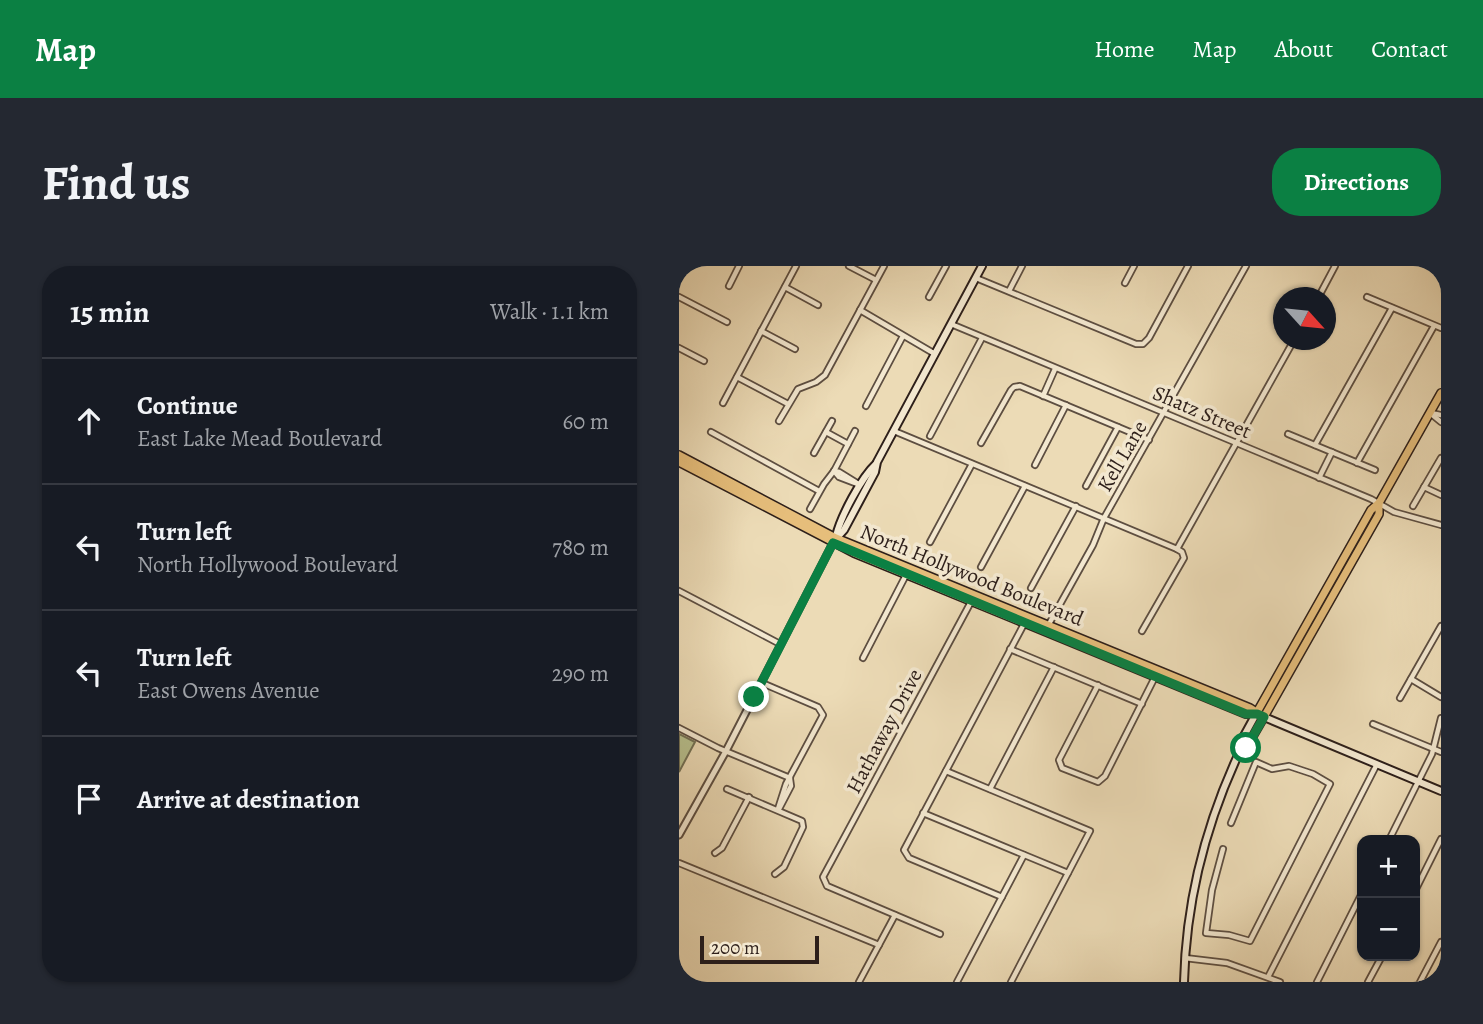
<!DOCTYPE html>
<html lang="en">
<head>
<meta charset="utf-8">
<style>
  :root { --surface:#171b24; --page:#242831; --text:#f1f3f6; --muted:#9ea1a6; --line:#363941; --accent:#0b8043 }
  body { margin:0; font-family:Alegreya,serif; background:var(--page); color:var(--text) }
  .controls { position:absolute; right:21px; bottom:21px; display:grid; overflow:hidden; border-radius:14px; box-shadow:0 2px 5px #0004 }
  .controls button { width:63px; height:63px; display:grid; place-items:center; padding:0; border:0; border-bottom:2px solid var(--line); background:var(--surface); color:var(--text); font:35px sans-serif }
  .compass { position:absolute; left:594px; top:21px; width:63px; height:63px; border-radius:50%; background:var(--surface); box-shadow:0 2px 5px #0004; rotate:117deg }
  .scale { position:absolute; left:21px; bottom:18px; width:119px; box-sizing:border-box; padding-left:7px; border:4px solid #2d1f1a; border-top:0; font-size:19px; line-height:24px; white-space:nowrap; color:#2d1f1a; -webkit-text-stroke:5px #f3e8d0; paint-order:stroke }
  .stop { position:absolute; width:21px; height:21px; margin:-16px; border:5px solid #0b8043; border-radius:50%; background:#fff }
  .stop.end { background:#0b8043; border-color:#fff; box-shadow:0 2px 7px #0008 }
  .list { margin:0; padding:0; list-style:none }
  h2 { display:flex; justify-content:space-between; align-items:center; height:91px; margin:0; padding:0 28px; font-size:30px }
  h2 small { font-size:23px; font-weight:400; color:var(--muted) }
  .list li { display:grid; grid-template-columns:46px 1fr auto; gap:21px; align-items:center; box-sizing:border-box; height:126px; padding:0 28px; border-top:2px solid var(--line) }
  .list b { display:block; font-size:26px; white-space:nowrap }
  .list p { margin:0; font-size:23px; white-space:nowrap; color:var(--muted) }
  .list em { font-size:23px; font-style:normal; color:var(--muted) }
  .icon { flex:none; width:38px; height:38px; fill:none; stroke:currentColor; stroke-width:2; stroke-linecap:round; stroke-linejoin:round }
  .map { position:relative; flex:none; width:762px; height:716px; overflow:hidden; border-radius:28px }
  header { display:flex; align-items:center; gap:42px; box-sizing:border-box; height:98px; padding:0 35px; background:var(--accent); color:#fff }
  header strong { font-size:33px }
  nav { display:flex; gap:38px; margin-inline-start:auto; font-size:24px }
  .intro { display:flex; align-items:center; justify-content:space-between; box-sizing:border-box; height:168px; padding:0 42px }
  h1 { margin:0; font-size:49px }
  .button { padding:18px 32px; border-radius:28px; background:var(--accent); color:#fff; font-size:24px; font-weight:700 }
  main { display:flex; gap:42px; padding:0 42px }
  aside { flex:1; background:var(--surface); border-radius:28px; box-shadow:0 2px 5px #0004 }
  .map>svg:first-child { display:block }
  .green { fill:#b7c08e; stroke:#727054; stroke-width:2 }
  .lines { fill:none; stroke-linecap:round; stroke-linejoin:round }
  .minor-casing { stroke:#5d4e41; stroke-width:8 }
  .tertiary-casing { stroke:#5d4e41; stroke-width:9 }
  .secondary-casing { stroke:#2d1f1a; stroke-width:10 }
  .primary-casing { stroke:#2d1f1a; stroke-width:10 }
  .minor { stroke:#f3e8d0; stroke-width:4.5 }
  .tertiary { stroke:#f3e8d0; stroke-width:5 }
  .secondary { stroke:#f3e8d0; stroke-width:6 }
  .primary { stroke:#e6be7b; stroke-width:7 }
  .route { stroke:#0b8043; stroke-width:9 }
  .labels { text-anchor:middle; stroke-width:7; stroke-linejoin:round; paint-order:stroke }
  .street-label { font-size:21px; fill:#2d1f1a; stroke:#f3e8d0 }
</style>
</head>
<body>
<header>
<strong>Map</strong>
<nav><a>Home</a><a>Map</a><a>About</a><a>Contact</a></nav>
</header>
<div class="intro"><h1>Find us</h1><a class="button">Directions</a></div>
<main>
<aside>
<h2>15 min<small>Walk · 1.1 km</small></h2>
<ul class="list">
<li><svg class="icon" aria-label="ahead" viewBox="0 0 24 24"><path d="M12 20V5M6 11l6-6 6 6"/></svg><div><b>Continue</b><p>East Lake Mead Boulevard</p></div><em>60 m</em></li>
<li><svg class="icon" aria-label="left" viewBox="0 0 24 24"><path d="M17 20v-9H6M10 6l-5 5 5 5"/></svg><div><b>Turn left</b><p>North Hollywood Boulevard</p></div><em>780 m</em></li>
<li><svg class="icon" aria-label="left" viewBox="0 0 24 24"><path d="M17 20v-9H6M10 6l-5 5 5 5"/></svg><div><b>Turn left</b><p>East Owens Avenue</p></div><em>290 m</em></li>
<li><svg class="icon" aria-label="arrive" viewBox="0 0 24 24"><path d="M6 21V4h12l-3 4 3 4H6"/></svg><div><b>Arrive at destination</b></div></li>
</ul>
</aside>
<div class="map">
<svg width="762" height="716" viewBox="0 0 762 716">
  <rect width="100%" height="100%" fill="#ecdbb6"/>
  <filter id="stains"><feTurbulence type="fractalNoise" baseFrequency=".00286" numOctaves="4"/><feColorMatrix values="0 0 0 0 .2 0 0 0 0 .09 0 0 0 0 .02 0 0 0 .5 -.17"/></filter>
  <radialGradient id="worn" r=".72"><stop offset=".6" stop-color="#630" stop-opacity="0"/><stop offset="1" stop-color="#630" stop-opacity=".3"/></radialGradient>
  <polygon class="green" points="0,468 16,476 0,506"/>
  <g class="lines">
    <g class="minor-casing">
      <g id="minor">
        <polyline points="170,0 197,14"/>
        <polyline points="0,8 3,0"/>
        <polyline points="297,12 457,78 464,78 470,72 509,0"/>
        <polyline points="446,17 455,0"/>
        <polyline points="50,20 60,0"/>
        <polyline points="106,21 139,39"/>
        <polyline points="330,25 343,0"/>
        <polyline points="0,31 48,56"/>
        <polyline points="250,31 267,0"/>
        <polyline points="688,31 762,62"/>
        <polyline points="639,32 656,0"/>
        <polyline points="181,44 256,88"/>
        <polyline points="272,58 692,233 715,246 762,259"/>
        <polyline points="82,65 116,83"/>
        <polyline points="0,82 25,95"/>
        <polyline points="58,111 109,138"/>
        <polyline points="364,130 376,103"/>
        <polyline points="44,137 117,0"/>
        <polyline points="187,140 224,70"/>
        <polyline points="751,147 762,156"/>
        <polyline points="752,147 762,149"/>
        <polyline points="100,155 119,123 137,116 146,109 205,0"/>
        <polyline points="215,165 498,283"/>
        <polyline points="32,166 140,225"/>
        <polyline points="147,166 169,178"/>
        <polyline points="609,168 696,204"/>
        <polyline points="251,170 303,72"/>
        <polyline points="302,177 332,124 335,121 341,120 470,174"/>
        <polyline points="636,179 713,42"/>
        <polyline points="135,187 153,155"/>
        <polyline points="678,197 755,60"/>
        <polyline points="356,199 387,139"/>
        <polyline points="155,205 160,211 181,219"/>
        <polyline points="155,205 160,206 181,219"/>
        <polyline points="640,212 653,186"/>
        <polyline points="407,220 439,161"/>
        <polyline points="745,221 762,229"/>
        <polyline points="734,240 762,192"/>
        <polyline points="131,243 145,218 155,205 176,165"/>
        <polyline points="251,276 293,198"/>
        <polyline points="302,301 346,220"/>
        <polyline points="352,322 397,240"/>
        <polyline points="0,325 101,378"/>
        <polyline points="370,358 414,279 425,252 567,0"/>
        <polyline points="463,365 505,292 503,286 498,283 615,74"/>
        <polyline points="331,383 463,438"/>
        <polyline points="184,392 227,309"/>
        <polyline points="732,413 762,431"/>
        <polyline points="83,417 139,441 144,449 107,518 99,543"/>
        <polyline points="419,419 380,494 383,502 419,516 426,510 477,409"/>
        <polyline points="721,432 762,360"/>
        <polyline points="694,458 762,486"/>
        <polyline points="0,462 39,482 111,512"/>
        <polyline points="267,505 411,565 332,716"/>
        <polyline points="48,523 123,555 124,561 105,601 96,608"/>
        <polyline points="311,523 375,401"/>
        <polyline points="100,543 112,520 111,513"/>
        <polyline points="244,547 389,607"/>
        <polyline points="710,574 753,488 762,452"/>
        <polyline points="544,583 533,624 527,667 550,669 571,675 651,518 634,508 610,500 593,503 577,496 552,557"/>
        <polyline points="36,587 43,582 70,531"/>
        <polyline points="0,597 200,679"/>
        <polyline points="736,625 762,573"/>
        <polyline points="323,631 230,592 225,584 345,358"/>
        <polyline points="261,668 148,620 144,611 293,334"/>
        <polyline points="506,692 548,697 601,716"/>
        <polyline points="589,711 698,498"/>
        <polyline points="180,716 216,649"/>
        <polyline points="278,716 345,589"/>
        <polyline points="638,716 683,627"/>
        <polyline points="689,716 703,690"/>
        <polyline points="741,716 762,676"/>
      </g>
    </g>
    <g class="tertiary-casing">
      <polyline id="tertiary" points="0,569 47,485 154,277"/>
    </g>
    <g class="secondary-casing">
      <g id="secondary">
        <path d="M157,270c5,-20 25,-58 40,-72"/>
        <polyline points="155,275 165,264 196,206 198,196 303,0"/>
        <polyline points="560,487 567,482 585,451 762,525"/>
        <path d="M505,716c2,-80 21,-156 55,-229v-8l17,-31"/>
      </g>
    </g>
    <g class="primary-casing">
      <g id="primary">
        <polyline points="0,189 157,272 571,442 585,451 700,248 700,237"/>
        <polyline points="0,196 175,287 567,448 577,448"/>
        <polyline points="577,448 692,244 700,237 762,127"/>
      </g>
    </g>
    <use href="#minor" class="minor"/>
    <use href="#tertiary" class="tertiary"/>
    <use href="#secondary" class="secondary"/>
    <use href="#primary" class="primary"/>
  </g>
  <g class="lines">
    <polyline class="route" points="75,431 154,277 567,448 578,448 585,451 567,482"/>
  </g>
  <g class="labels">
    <g class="street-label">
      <text transform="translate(523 146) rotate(23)" y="7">Shatz Street</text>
      <text transform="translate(443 190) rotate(-60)" y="7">Kell Lane</text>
      <text transform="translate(293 309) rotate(22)" y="7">North Hollywood Boulevard</text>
      <text transform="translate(205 465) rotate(-62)" y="7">Hathaway Drive</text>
    </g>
  </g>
  <rect width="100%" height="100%" filter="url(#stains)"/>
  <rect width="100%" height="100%" fill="url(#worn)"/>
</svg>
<div class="controls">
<button>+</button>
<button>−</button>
</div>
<svg class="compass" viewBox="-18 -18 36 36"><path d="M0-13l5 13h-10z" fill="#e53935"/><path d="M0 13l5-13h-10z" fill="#9ea1a6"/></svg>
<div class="scale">200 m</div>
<div class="stop" style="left:567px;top:482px"></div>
<div class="stop end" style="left:75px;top:431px"></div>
</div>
</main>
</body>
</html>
